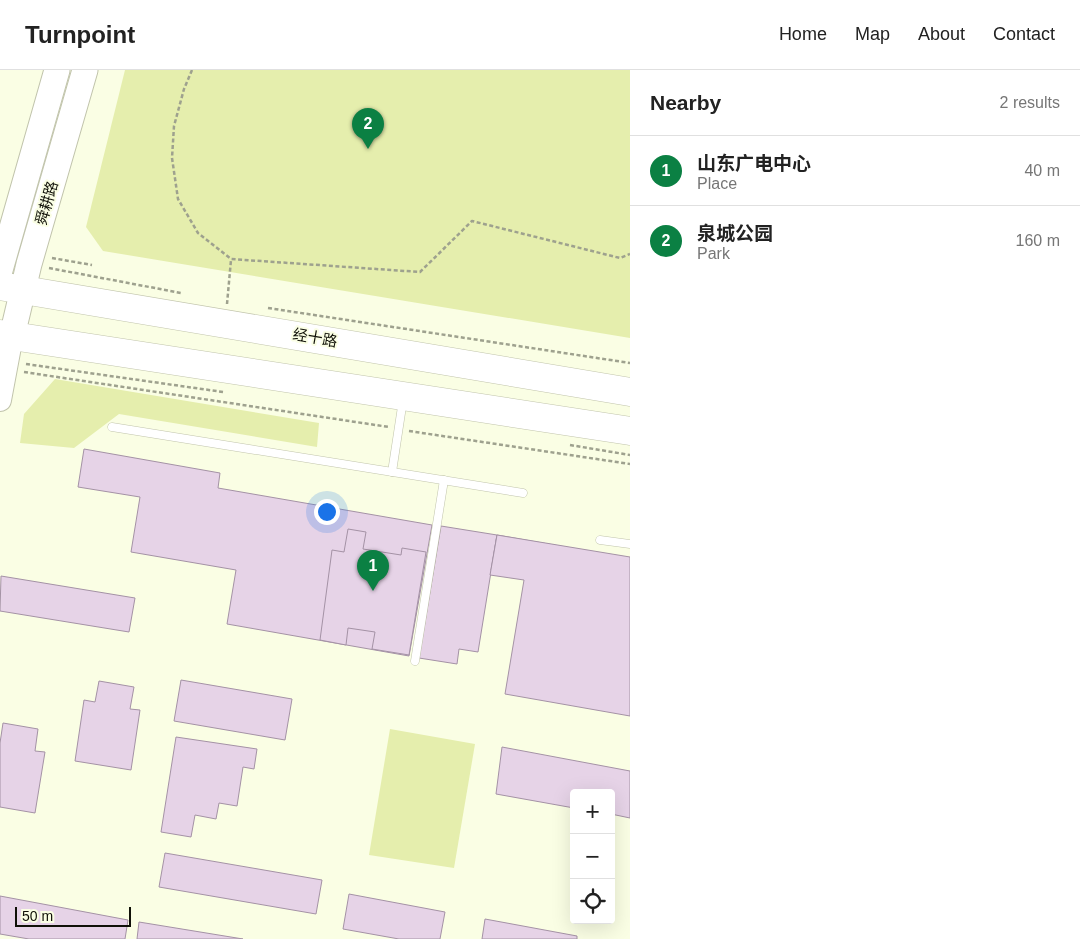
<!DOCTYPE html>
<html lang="en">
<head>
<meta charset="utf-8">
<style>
  :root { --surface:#fff; --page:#f2f2f2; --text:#222; --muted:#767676; --line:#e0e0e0; --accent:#0b8043 }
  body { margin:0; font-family:Arial,"Noto Sans SC",sans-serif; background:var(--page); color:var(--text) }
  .controls { position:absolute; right:15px; bottom:15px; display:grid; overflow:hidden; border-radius:5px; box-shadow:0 5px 20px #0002 }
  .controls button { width:45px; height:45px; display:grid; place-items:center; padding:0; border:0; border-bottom:1px solid var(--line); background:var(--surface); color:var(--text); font:25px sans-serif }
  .scale { position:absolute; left:15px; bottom:12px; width:116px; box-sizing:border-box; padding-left:5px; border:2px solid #101108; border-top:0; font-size:14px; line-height:18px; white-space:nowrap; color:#101108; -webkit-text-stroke:4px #fafee4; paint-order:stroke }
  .you { position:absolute; left:326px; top:441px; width:18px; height:18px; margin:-12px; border:4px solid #fff; border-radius:50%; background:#1a73e8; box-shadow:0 0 0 8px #1a73e833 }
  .badge { display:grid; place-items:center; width:32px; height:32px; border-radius:50%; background:var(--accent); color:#fff; font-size:16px; font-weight:700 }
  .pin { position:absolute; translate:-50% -41px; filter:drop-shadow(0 1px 2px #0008) }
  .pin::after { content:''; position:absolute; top:26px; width:18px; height:15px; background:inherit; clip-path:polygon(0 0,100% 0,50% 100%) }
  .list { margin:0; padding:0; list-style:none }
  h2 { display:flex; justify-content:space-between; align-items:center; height:65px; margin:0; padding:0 20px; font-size:21px }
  h2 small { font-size:16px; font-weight:400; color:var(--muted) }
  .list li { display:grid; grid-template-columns:32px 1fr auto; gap:15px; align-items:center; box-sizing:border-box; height:70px; padding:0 20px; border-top:1px solid var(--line) }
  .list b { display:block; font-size:19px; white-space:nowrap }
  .list p { margin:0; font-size:16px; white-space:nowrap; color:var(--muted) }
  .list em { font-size:16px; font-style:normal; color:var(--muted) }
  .icon { flex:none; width:28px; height:28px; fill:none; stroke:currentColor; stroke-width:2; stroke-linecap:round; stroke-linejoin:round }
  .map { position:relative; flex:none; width:630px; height:869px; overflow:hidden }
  header { display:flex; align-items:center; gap:30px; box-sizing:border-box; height:70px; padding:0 25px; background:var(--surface); border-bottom:1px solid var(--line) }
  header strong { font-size:24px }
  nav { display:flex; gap:28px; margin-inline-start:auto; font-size:18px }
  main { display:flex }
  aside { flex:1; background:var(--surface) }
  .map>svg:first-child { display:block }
  .green { fill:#e5eead }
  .building { fill:#e6d3e7; stroke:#a492a5 }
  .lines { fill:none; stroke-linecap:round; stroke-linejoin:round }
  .lane-casing { stroke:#c1c4ac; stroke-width:9 }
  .secondary-casing { stroke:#c1c4ac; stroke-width:24 }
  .primary-casing { stroke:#c1c4ac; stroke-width:27 }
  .highway-casing { stroke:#c1c4ac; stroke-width:29 }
  .path { stroke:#9ea18e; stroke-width:2.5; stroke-dasharray:4 2.5; stroke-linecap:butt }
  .lane { stroke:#fff; stroke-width:8 }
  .secondary { stroke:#fff; stroke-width:22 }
  .primary { stroke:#fff; stroke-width:25 }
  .highway { stroke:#fff; stroke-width:28 }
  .labels { text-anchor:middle; stroke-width:4; stroke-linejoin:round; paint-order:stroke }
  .street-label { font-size:15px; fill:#101108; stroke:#fafee4 }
</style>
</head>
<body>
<header>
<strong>Turnpoint</strong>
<nav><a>Home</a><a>Map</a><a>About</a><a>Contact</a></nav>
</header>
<main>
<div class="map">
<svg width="630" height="869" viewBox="0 0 630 869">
  <rect width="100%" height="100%" fill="#fafee4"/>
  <g class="green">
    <polygon points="125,0 630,0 630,268 103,181 86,157"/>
    <polygon points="55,309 319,353 317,377 119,344 74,378 20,373 24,344"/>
    <polygon points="390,659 475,674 454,798 369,785"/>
  </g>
  <g class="building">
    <polygon points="84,379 220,403 218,418 432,455 409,586 227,554 236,500 131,482 140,427 78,417"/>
    <polygon points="441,456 497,465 478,582 459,579 457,594 419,588"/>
    <polygon points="348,459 366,462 363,479 401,485 402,478 426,482 409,585 372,579 375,562 348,558 346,575 320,570 332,480 344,482"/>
    <polygon points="497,465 588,481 582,515 491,500"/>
    <polygon points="497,465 630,487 630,646 505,624 524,510 490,505"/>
    <polygon points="1,506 135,528 129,562 0,541"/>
    <polygon points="181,610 292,629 285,670 174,651"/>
    <polygon points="99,611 134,617 130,639 140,640 131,700 75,691 84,630 95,632"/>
    <polygon points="3,653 38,659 35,681 45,682 35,743 0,737 0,673"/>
    <polygon points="176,667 257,679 254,699 243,697 237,736 219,733 216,749 195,745 191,767 161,762"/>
    <polygon points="502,677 630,701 630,748 611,744 611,723 574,723 574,738 496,724"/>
    <polygon points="165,783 322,810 316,844 159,817"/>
    <polygon points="349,824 445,842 440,869 399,869 343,859"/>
    <polygon points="0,826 128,850 125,869 29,869 0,864"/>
    <polygon points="485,849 577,866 577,869 482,869"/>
    <polygon points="139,852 243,869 137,869"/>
  </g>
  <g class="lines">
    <g class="lane-casing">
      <g id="lane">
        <polyline points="112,357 523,423"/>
        <polyline points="392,402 403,330"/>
        <polyline points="600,470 630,474"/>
        <polyline points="415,591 444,410"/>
      </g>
    </g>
    <g class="secondary-casing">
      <polyline id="secondary" points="0,330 12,266"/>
    </g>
    <g class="primary-casing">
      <g id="primary">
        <polyline points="0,200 57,0"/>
        <polyline points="12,266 29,194 85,0"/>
      </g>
    </g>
    <g class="highway-casing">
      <g id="highway">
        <polyline points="0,216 630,322"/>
        <polyline points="0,264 630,361"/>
      </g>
    </g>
    <g class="path">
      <polyline points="192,0 184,19 174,56 172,88 178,129 198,163 231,189 420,202 472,151 620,188 630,184"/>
      <polyline points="52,188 92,195"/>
      <polyline points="49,198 181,223"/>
      <polyline points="227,234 231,190"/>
      <polyline points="268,238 630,293"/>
      <polyline points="26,294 223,322"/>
      <polyline points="24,302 389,357"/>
      <polyline points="409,361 630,394"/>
      <polyline points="570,375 630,385"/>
    </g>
    <use href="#lane" class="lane"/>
    <use href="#secondary" class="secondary"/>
    <use href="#primary" class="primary"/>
    <use href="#highway" class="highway"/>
  </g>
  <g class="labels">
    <g class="street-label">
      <text transform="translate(47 133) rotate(-74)" y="5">舜耕路</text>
      <text transform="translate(315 268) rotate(10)" y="5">经十路</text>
    </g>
  </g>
</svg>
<div class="controls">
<button>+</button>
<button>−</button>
<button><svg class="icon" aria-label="locate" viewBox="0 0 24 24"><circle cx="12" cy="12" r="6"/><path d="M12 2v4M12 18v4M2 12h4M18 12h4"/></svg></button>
</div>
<div class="scale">50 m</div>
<div class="you"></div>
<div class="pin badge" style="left:373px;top:521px">1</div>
<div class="pin badge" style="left:368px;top:79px">2</div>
</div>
<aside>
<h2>Nearby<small>2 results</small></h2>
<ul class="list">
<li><span class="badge">1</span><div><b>山东广电中心</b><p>Place</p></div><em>40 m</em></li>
<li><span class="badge">2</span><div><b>泉城公园</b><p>Park</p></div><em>160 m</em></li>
</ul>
</aside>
</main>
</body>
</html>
